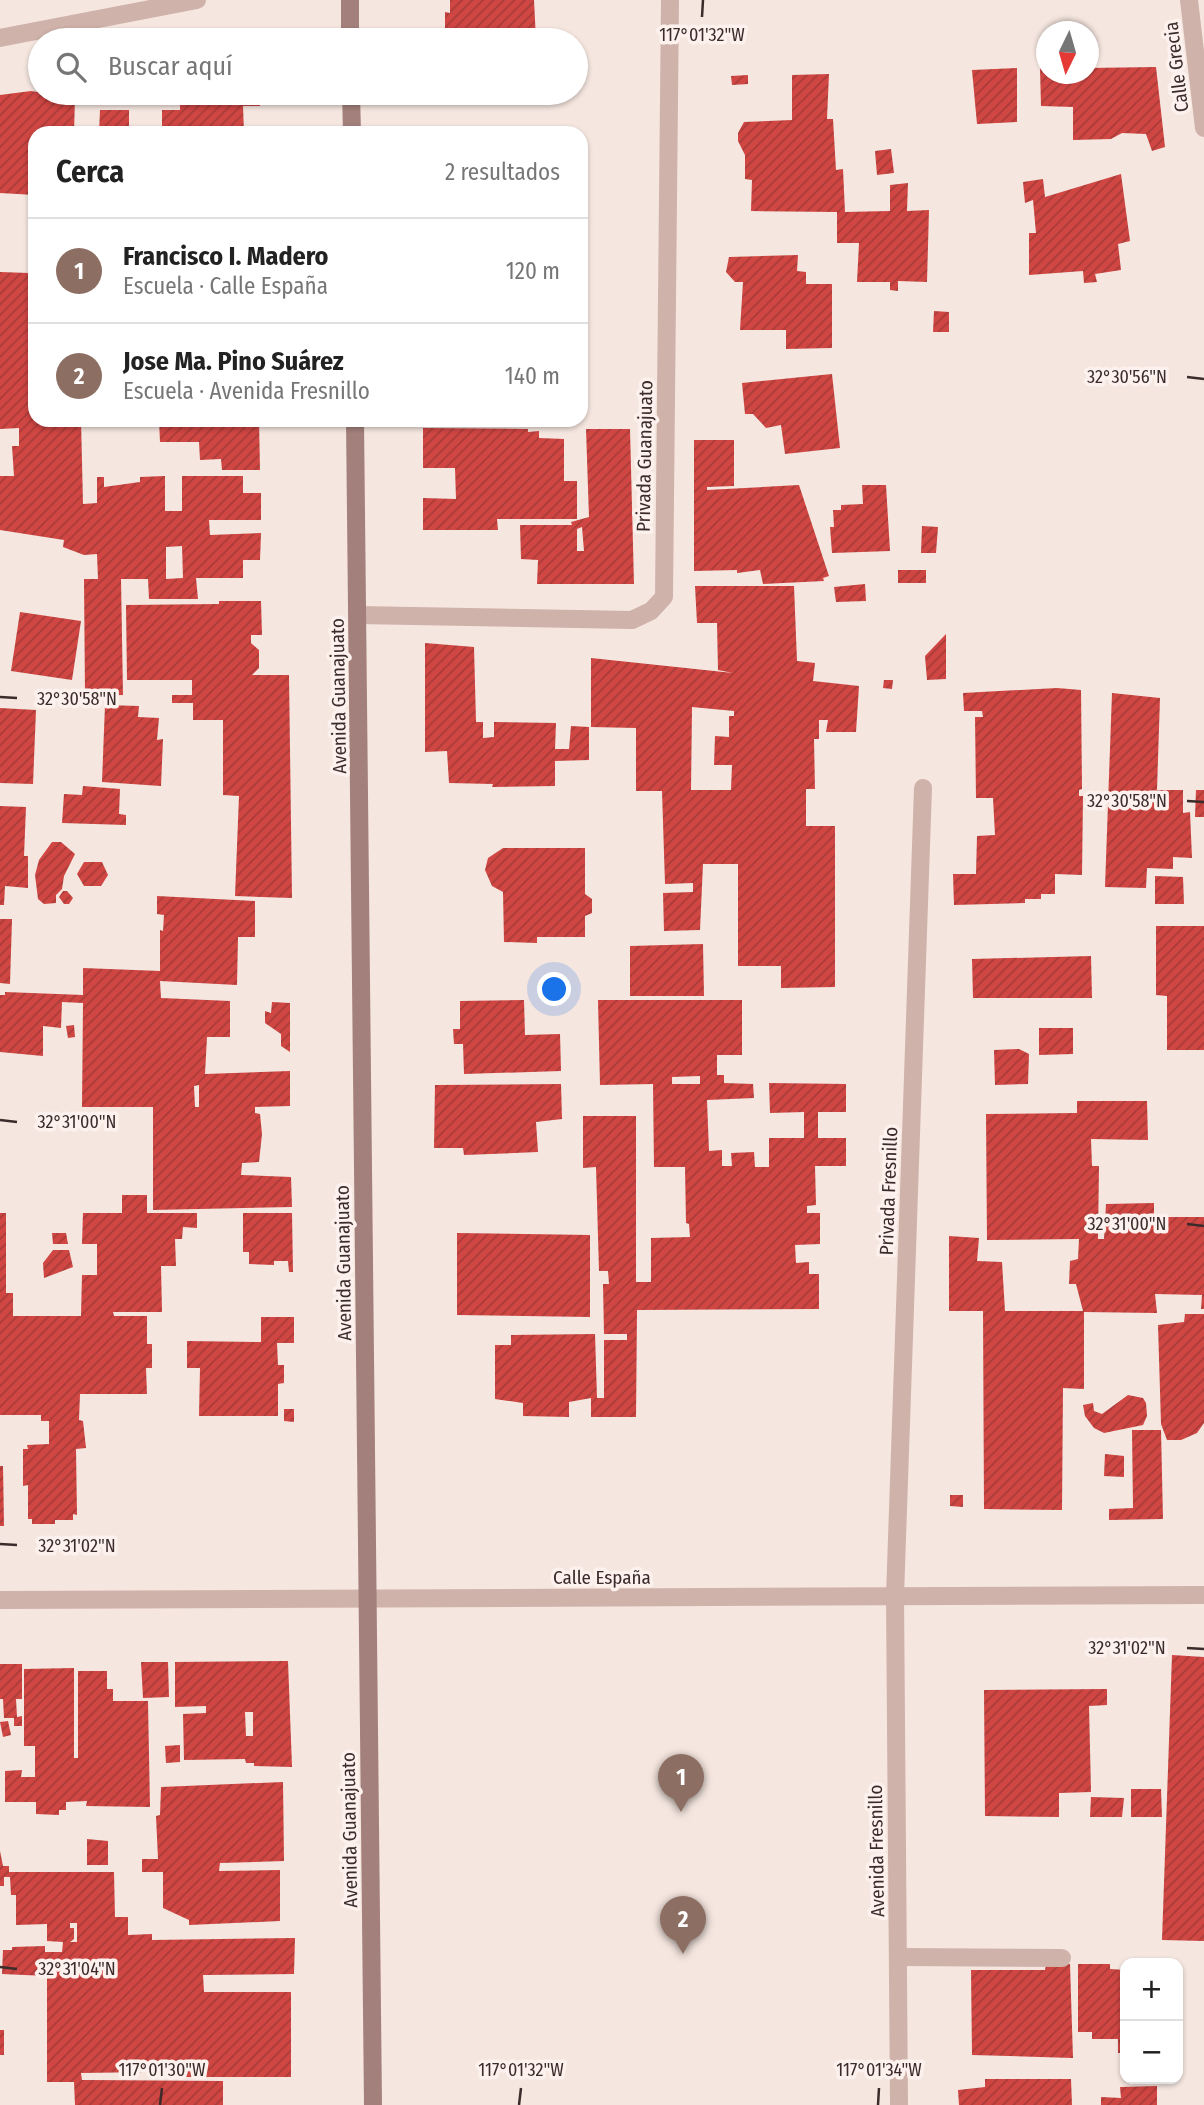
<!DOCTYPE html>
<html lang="es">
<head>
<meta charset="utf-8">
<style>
  :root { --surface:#fff; --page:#f2f2f2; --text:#222; --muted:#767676; --line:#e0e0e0; --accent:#1b6156 }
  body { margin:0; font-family:"Fira Sans Condensed",sans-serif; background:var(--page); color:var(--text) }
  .controls { position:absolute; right:21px; bottom:21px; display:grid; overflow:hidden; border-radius:14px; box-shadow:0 2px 5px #0004 }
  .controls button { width:63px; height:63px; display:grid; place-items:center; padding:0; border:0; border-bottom:2px solid var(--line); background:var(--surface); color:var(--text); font:35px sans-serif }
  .compass { position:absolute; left:1036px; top:21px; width:63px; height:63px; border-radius:50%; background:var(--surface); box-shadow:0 2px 5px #0004; rotate:185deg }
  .you { position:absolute; left:555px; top:990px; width:24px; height:24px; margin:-18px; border:5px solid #fff; border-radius:50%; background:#1a73e8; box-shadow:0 0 0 10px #1a73e833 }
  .badge { display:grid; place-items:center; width:46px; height:46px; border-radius:50%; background:var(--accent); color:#fff; font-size:23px; font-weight:700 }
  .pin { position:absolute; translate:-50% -58px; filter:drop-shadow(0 2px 4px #0008) }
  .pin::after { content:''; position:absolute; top:37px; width:24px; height:21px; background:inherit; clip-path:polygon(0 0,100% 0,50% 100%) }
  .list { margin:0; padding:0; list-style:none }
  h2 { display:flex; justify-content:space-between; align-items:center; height:91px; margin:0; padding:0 28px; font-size:30px }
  h2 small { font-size:23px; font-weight:400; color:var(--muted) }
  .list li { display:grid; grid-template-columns:46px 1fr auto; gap:21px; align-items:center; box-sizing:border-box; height:105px; padding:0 28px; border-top:2px solid var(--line) }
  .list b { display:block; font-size:26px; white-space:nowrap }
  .list p { margin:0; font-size:23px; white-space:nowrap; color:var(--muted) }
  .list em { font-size:23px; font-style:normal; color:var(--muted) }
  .icon { flex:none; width:38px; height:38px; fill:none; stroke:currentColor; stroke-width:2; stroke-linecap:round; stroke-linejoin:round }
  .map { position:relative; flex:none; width:1204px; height:2105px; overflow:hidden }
  .search { position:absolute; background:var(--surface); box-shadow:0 2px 5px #0004; left:28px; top:28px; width:560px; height:77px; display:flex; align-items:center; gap:18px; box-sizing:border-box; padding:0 24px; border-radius:38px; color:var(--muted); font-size:26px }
  .panel { position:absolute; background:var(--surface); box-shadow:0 2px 5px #0004; left:28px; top:126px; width:560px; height:301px; border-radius:21px }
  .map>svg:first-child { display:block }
  .building { fill:url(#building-hatch); fill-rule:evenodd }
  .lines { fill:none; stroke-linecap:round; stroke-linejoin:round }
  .lane { stroke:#cfb2aa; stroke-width:18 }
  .street { stroke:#cfb2aa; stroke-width:18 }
  .secondary { stroke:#a3807b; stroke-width:18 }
  .ticks { fill:none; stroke:#3b2b2a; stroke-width:2.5 }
  .labels { text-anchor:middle; stroke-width:7; stroke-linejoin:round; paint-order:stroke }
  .street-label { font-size:19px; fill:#3b2b2a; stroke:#fcf1ed }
  .ticks-label { font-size:18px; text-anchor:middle; fill:#3b2b2a; stroke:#fcf1ed; stroke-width:7; stroke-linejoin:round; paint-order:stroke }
</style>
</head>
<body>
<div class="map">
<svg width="1204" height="2105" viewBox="0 0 1204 2105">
  <defs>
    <pattern id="building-hatch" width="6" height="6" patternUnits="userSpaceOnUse" patternTransform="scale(1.75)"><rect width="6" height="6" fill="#cf4643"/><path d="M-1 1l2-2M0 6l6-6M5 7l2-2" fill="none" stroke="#a93b38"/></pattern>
  </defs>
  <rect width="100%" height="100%" fill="#f5e6df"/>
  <g class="building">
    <polygon points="450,0 534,0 536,40 445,40 445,12 450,13"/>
    <polygon points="1156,67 1165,147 1152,151 1146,134 1122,133 1111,139 1073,140 1073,107 1041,106 1040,68 1046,68 1046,74 1088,74 1088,68"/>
    <polygon points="1017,68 1017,122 977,124 972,70"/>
    <polygon points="829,74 827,119 833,119 836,170 843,169 845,212 890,211 890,185 908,183 907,211 929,210 927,282 898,281 898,291 890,290 890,282 857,282 859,243 837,243 837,212 751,211 752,180 745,179 745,155 738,141 738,133 744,122 792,120 792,75"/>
    <polygon points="748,75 748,84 732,85 731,76"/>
    <polygon points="31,91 75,98 74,133 35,133 35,195 0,193 0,95"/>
    <polygon points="180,93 259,93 260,106 243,106 244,133 162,133 162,110 180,110"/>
    <polygon points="100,110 129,110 129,133 99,133"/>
    <polygon points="891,149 894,173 877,175 875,151"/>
    <polygon points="1121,174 1130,241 1118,244 1121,270 1095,274 1097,282 1084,283 1083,271 1029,275 1029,233 1036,233 1033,200 1025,203 1023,182 1043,179 1045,197"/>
    <path d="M33,254l2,166h46l2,84 14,-1v-26h7v10l36,-5v-5l25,-1v35h17v-35h61v17h18v27h-52l1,15 51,-2 -1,27h-17v18h-47l2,21h-49l-1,-20h-27l2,116 -38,1 -1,-117h14l-1,-25 -13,1 -21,-8 1,-7 -64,-10v-54h14l-2,-30h7v-18l-19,1v-157l29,1zM182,546l1,32 -17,1v-32z"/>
    <polygon points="798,255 797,271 806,272 806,284 832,284 832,348 786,349 786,330 740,330 743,282 735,282 726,272 729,257"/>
    <polygon points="934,311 949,312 949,332 933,332"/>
    <polygon points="832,374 840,448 785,454 781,425 766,428 753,414 745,414 742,383"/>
    <polygon points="159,420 259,420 260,470 222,470 221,459 200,460 199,442 160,442"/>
    <polygon points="423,428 528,429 528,432 539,431 539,438 564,439 564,481 577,481 577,519 497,519 498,530 423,530 423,498 456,499 455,468 423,468"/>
    <path d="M586,429h44l4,155h-97l1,-24 -17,-1 -1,-34h52l-1,-3 18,-5zM582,527l2,24h-7v-22z"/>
    <polygon points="694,440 734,440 734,486 707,487 707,490 799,485 829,576 823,578 824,581 763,584 760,570 737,573 737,570 694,571"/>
    <polygon points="862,485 886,485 890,551 832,553 830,527 834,527 833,510 841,510 841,505 863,504"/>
    <polygon points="922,526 938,527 936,553 921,553"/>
    <rect x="898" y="570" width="28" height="13"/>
    <polygon points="865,584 866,601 836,602 834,587"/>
    <path d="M695,586h99l3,75 18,2 -2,18 46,5 -3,46h-30l2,-12h-9v19h-5l1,50h-9v37h29v161l-54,1v-22h-43v-102h-35l-3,66 -36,1 -1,-38 30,-1v-9l-28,1 -3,-93h-26v-63l-45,-1v-69l142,15 -15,-3 -1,-47h-20zM692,707l42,4v5h-5v21l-14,-1 -1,29h18l-1,25h-40z"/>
    <polygon points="219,601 261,601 262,635 251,635 251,643 259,650 259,668 252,675 289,675 292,898 235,896 239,796 223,795 223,720 193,720 193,703 172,703 172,695 192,695 192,680 127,680 126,605 219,604"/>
    <polygon points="20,612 81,621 72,680 11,671"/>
    <polygon points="946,634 946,679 927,680 925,656"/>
    <polygon points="425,643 474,647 476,722 483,722 483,738 494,737 494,722 556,723 555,749 569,749 571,726 589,727 589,760 555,761 555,786 492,787 493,784 449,783 447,751 425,752"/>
    <polygon points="884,680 893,680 892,689 883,688"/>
    <polygon points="1057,688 1081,690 1082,789 1079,790 1079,796 1083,796 1082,875 1055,874 1055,894 1041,894 1041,899 1025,899 1025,903 954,905 953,874 976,874 977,836 995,835 993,798 976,798 975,717 983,717 982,711 964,711 963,693"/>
    <polygon points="1112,693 1160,698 1157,790 1183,790 1183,813 1190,812 1192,858 1173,857 1173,869 1147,868 1146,888 1105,887"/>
    <polygon points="105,705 139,706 138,717 159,718 157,740 163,739 161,786 102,782"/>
    <polygon points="0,708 36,710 33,784 0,783"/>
    <polygon points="83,786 120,789 119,814 126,815 126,825 62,823 64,794 82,795"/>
    <polygon points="1196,790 1204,790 1204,817 1195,817"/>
    <polygon points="0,806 26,807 24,856 28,856 28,888 5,886 4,905 0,905"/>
    <polygon points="52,842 61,842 75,854 64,876 62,889 56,895 56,903 44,904 38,899 35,875 39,860"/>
    <polygon points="503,848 585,848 585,894 592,899 592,913 585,916 585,937 537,937 537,943 504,942 503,892 492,886 485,870 488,858"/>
    <polygon points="84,862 102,862 108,875 101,886 84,886 77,874"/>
    <polygon points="1155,876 1183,877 1184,904 1155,904"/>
    <polygon points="63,891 67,891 73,898 69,904 64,904 59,897"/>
    <path d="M157,896l98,5v36h-17l-1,48 -77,-4 1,17 69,3v36h-23l-2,37 85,-3v35l-35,1v6l5,1 2,20 -3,28 -17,1 -1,12 50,2 1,30 -139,3v-103h-71l1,-104 -21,-1 -1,26 -18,-2v30l-43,-4v-57h5v-3l78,3v-27l77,3v-41l3,1 1,-16 -7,-1zM199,1085v22h-4l-1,-21z"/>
    <polygon points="0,919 12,919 10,984 0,983"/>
    <polygon points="1156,926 1204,926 1204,1050 1167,1050 1167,996 1156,995"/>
    <polygon points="703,944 704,996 630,996 630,946"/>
    <polygon points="1091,956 1092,998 973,998 972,959"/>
    <polygon points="524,1000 525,1035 560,1034 561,1071 464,1074 463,1044 454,1044 453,1029 460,1029 460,1001"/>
    <path d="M598,1000h144v55h-25v20h7v8l29,1 1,14 -47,2 2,51 13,-1v16h10l-1,-13 23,-1 1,15h14v-29h35v-26l-34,1 -1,-30 77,1v28h-28v26h28v28h-31l1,39 -9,1v7h13v31l-25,1 1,18 13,-1v12h10v35l-182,1 -1,107h-45v-19l-22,4v15l-46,-1v-13l-28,-4v-54h16v-10l84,-1 2,64h7v-58h23v-6h-23l-1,-50h6l-1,-13h-9l-3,-104 -13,1v-52h53v166h15v-44l39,-1 -1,-13 -3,-1 -1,-56h-31l-1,-83 -53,1zM700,1076v8h-28v-7z"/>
    <polygon points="272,1002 290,1003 290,1052 281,1046 281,1034 265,1023 265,1011 271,1013"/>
    <polygon points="74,1025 75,1037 68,1038 66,1026"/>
    <polygon points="1039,1028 1073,1028 1073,1054 1039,1055"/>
    <polygon points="1019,1049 1029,1054 1028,1084 995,1085 994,1050"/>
    <polygon points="561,1084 562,1119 536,1122 538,1152 464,1155 463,1148 434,1148 435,1085"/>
    <polygon points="1077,1101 1147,1101 1148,1140 1091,1139 1092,1166 1099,1166 1098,1239 1104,1239 1106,1204 1154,1203 1154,1217 1204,1217 1204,1309 1201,1309 1202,1295 1155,1294 1157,1313 1084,1312 1084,1389 1063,1388 1062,1510 984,1509 983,1311 949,1311 949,1236 979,1238 977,1261 1002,1262 1005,1311 1083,1311 1076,1284 1069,1284 1070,1261 1078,1259 1079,1239 987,1240 986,1114 1077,1113"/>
    <polygon points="122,1195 147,1195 147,1213 197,1213 197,1228 183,1227 182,1239 175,1239 176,1266 161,1266 162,1312 113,1312 114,1316 147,1316 147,1344 152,1344 152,1368 146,1368 147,1394 80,1394 79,1420 83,1421 86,1448 76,1449 77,1515 73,1514 73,1520 55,1520 55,1524 32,1524 32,1519 28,1519 28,1485 23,1486 23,1449 28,1449 27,1445 49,1444 49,1421 41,1421 41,1415 0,1415 0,1213 6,1213 6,1293 13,1293 13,1316 81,1316 82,1275 97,1275 97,1244 82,1244 83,1213 122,1213"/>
    <polygon points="243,1213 292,1213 293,1272 289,1272 288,1261 274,1261 274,1265 249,1264 249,1252 243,1252"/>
    <polygon points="52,1233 66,1233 68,1244 53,1244"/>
    <polygon points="457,1233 590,1235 590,1317 457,1315"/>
    <polygon points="53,1250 69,1250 73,1267 44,1278 43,1263"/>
    <polygon points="1185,1314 1204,1314 1204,1423 1197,1433 1181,1440 1167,1440 1161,1424 1158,1325 1184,1322"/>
    <polygon points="261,1317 294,1317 294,1343 277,1343 278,1365 284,1365 284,1383 278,1384 278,1416 199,1416 200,1368 187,1368 187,1341 261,1342"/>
    <polygon points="1128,1395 1143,1398 1146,1403 1147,1416 1143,1425 1104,1433 1094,1428 1085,1416 1083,1405 1093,1403 1094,1411 1102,1414"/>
    <polygon points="284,1409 294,1409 294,1422 284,1421"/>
    <polygon points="1132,1430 1161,1430 1163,1519 1109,1520 1109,1509 1133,1508"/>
    <polygon points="1105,1454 1124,1456 1124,1477 1104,1476"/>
    <polygon points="0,1466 3,1466 4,1526 0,1526"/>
    <polygon points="950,1495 963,1495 963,1507 950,1506"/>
    <polygon points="1172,1655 1204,1657 1204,1941 1162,1940"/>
    <path d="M288,1661l4,106 -38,-1v-3h-8l-1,-4 -61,1 -1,-46 23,-1v-7l-31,1v-45zM245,1712h8v24h-7z"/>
    <polygon points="141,1662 168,1662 169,1697 143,1698"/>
    <polygon points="0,1664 22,1664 22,1699 16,1699 17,1717 22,1716 22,1726 14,1726 14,1718 4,1718 3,1699 0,1699"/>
    <polygon points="74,1668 74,1758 78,1758 78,1671 107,1671 107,1689 113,1689 113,1701 148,1701 150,1807 86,1806 87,1801 66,1802 66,1810 59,1810 59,1815 36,1814 36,1802 5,1802 5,1771 22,1770 21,1777 35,1777 35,1746 24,1746 24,1669"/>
    <polygon points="1107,1689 1107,1705 1089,1706 1091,1792 1059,1793 1059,1817 985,1816 984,1690"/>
    <polygon points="8,1721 11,1735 3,1737 0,1722"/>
    <polygon points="180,1745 180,1762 166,1763 165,1746"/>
    <polygon points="283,1782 284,1861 220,1863 219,1871 280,1870 280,1921 189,1925 189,1920 163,1908 163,1872 142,1872 142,1859 158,1859 156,1816 160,1815 161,1787"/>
    <polygon points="1131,1789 1161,1789 1162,1817 1131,1817"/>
    <polygon points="1091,1797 1124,1798 1122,1817 1090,1817"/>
    <polygon points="87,1839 108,1841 108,1865 87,1865"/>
    <path d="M0,1851l3,15h6v6h105l1,45h13v18l24,-1v6l143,-2 -1,36 -91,1 1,17h87v85h-138v-5l-72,1 1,7h5l136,1v24h-148l-1,-23h-27v-106l-45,-2 1,-24h9v-3l33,-1v6h17l1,-10 -16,-1v-17l-31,1v-30h-5l-1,-18h-6v9h-4zM70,1923h7v19h-7l4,-3v-11h-4z"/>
    <polygon points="1070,1964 1073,2058 972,2055 971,1970 1045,1970 1046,1965"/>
    <polygon points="1078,1964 1110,1964 1110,1969 1125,1970 1125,2053 1118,2053 1118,2039 1092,2039 1092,2032 1078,2032"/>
    <rect x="0" y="2030" width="4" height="25"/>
    <polygon points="985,2079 1071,2079 1072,2105 959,2105 958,2090 985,2087"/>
    <polygon points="1157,2086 1157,2105 1101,2105 1101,2097 1121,2098 1120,2087"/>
  </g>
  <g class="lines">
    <polyline class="lane" points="898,1957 1062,1958"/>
    <g class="street">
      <polyline points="1189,0 1204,128"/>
      <polyline points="0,38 197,0"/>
      <polyline points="358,615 632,620 651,611 664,597 670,0"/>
      <polyline points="0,1600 1204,1595"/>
      <polyline points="899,2105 895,1596 923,788"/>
    </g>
    <g class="secondary">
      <polyline points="350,0 350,40"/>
      <polyline points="351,93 352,133"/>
      <polyline points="355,420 373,2105"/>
    </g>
  </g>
  <path class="ticks" d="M702,17l1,-17M1187,377l17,2M0,697l17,1M1187,801l17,1M0,1120l17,2M1187,1224l17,2M0,1544l17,1M1187,1648l17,1M0,1967l17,2M160,2105l2,-17M519,2105l2,-17M878,2105l1,-17"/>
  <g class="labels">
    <g class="street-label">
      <text transform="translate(1176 67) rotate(-97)" y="7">Calle Grecia</text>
      <text transform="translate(644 456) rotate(-89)" y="7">Privada Guanajuato</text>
      <text transform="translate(338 696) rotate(-91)" y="7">Avenida Guanajuato</text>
      <text transform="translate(888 1191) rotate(-88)" y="7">Privada Fresnillo</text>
      <text transform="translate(343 1263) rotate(-91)" y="7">Avenida Guanajuato</text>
      <text x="602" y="1584">Calle España</text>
      <text transform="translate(349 1830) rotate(-91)" y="7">Avenida Guanajuato</text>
      <text transform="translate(876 1851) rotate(-91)" y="7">Avenida Fresnillo</text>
    </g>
  </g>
  <g class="ticks-label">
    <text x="702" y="41">117°01'32"W</text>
    <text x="1127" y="383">32°30'56"N</text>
    <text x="77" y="705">32°30'58"N</text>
    <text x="1127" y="807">32°30'58"N</text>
    <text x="77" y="1128">32°31'00"N</text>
    <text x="1127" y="1230">32°31'00"N</text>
    <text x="77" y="1552">32°31'02"N</text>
    <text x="1127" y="1654">32°31'02"N</text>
    <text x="77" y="1975">32°31'04"N</text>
    <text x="162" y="2076">117°01'30"W</text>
    <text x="521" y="2076">117°01'32"W</text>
    <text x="879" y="2076">117°01'34"W</text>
  </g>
</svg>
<div class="controls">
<button>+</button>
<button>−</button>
</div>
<svg class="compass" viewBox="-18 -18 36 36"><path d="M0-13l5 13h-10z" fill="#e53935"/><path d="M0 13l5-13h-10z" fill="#767676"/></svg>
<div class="you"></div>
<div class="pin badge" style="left:681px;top:1812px;background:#8d6e63">1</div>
<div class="pin badge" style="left:683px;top:1954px;background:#8d6e63">2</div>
<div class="search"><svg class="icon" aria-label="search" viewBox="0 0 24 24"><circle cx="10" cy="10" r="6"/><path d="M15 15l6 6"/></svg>Buscar aquí</div>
<section class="panel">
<h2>Cerca<small>2 resultados</small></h2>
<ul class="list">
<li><span class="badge" style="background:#8d6e63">1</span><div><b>Francisco I. Madero</b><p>Escuela · Calle España</p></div><em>120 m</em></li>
<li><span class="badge" style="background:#8d6e63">2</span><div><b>Jose Ma. Pino Suárez</b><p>Escuela · Avenida Fresnillo</p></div><em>140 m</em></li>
</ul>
</section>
</div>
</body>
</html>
